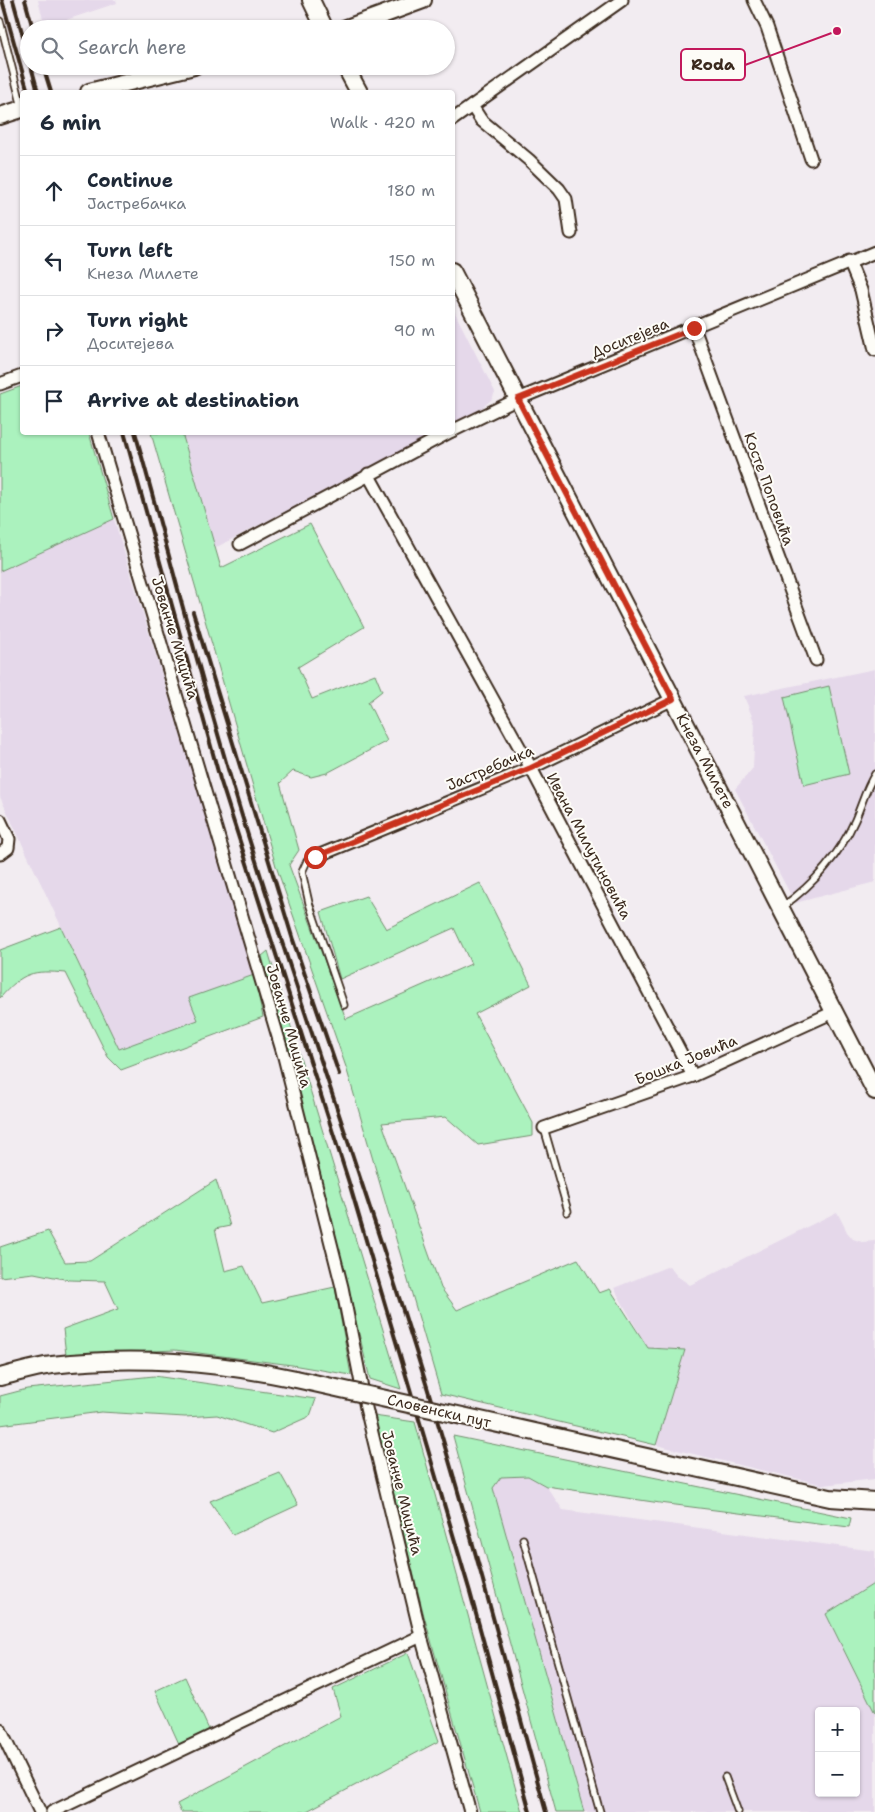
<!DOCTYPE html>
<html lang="en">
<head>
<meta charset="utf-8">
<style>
  :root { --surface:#fff; --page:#f2f2f3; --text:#1f2937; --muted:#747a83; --line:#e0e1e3 }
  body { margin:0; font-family:"Shantell Sans",sans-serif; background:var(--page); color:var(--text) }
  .controls { position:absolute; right:15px; bottom:15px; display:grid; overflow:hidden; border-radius:5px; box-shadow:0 1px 4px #0004 }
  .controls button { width:45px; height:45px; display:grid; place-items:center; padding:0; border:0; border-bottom:1px solid var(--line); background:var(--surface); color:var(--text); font:25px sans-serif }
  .stop { position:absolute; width:15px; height:15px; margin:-11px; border:4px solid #c8321e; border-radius:50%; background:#fff }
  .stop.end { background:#c8321e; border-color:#fff; box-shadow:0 1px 5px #0008 }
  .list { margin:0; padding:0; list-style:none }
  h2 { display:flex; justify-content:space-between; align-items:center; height:65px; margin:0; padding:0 20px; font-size:21px }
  h2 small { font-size:16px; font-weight:400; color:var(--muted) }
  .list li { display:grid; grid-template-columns:32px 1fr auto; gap:15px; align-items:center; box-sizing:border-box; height:70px; padding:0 20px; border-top:1px solid var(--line) }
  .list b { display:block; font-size:19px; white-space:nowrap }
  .list p { margin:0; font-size:16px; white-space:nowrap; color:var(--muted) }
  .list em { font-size:16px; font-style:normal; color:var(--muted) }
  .icon { flex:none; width:28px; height:28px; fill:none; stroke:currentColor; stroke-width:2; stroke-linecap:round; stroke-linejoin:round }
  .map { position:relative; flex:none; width:875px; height:1812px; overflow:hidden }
  .search { position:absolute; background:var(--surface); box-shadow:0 1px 4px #0004; left:20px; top:20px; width:435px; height:55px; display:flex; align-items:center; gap:12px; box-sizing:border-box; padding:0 18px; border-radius:28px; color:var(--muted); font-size:19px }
  .panel { position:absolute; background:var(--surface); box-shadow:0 1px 4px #0004; left:20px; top:90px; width:435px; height:345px; border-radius:5px }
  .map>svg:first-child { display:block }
  .built { fill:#e5d8ea; fill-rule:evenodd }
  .green { fill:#abf2be; stroke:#738e6e }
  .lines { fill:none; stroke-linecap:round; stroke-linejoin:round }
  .lane-casing { stroke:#3b2a1e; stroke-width:9 }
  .street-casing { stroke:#3b2a1e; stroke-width:15 }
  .secondary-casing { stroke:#3b2a1e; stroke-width:20 }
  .lane { stroke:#fdfcf7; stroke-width:5.5 }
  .street { stroke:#fdfcf7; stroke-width:11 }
  .secondary { stroke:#fdfcf7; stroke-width:16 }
  .rail { stroke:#3b2a1e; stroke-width:4 }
  .secondary-bridge-casing { stroke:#3b2a1e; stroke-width:20; stroke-linecap:butt }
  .secondary-bridge { stroke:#fdfcf7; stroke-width:16 }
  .route { stroke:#c8321e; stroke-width:6 }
  .labels { text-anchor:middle; stroke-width:4; stroke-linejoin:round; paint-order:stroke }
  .street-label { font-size:15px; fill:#3b2a1e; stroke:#fdfcf7 }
  .leader { fill:none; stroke:#c2185b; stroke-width:2 }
  .callout-dot { fill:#c2185b; stroke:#fdfcf7; stroke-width:2 }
  .callout { fill:#fdfcf7; stroke:#c2185b; stroke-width:2 }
  .callout-label { font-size:16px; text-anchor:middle; font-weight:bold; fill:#3b2a1e }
</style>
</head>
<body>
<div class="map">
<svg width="875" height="1812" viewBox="0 0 875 1812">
  <rect width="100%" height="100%" fill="#f2ecf1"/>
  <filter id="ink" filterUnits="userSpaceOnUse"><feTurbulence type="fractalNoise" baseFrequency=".02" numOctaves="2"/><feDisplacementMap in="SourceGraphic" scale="10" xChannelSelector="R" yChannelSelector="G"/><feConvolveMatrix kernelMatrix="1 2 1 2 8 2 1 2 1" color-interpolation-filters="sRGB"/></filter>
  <g filter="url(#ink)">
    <g class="built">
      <polygon points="38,0 116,0 117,3 45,27"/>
      <polygon points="453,309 495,392 492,399 482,408 453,423"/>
      <polygon points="182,432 434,432 434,433 215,548"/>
      <polygon points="114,519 254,975 190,998 198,1020 119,1049 0,797 0,571"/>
      <polygon points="875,669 875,882 795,903 735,789 753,768 755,724 744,696"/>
      <polygon points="837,1212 847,1232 853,1239 862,1242 875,1241 875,1479 824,1485 656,1445 685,1350 648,1349 614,1288 669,1266 677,1276 690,1285"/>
      <path d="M528,1476l18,10 17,24 312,41v32l-49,31 49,99v99h-291l-91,-324 8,-11zM819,1711h37v82h-37z"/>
    </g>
    <g class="green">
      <polygon points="22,386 22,432 89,433 114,519 0,571 0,394"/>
      <polygon points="151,433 182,433 221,568 310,524 364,627 298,667 312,699 375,674 382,691 368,702 387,741 327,773 311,777 293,771 280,783 299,850 289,865 346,1019 471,964 454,928 340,979 321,912 366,896 386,929 480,883 531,985 475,1014 533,1123 533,1136 478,1145 446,1117 382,1123 441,1288 457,1310 578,1259 599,1293 610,1289 648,1348 685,1350 656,1445 441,1394 346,1067 276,866"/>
      <polygon points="829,686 849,774 804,785 784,697"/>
      <path d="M61,927l58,122 79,-29 -9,-22 65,-23 9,42 -142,53 -13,-13 -42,-84c-34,-3 -43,-1 -66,25v-48z"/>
      <polygon points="268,951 401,1389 370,1379 322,1181 262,956"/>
      <polygon points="216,1180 230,1226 215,1229 225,1271 244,1266 262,1303 335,1287 351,1375 292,1365 175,1350 66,1355 63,1329 118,1309 105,1281 69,1280 34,1273 0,1277 0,1247 48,1231 65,1262 90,1261"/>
      <polygon points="154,1376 316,1399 310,1416 272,1433 217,1415 185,1417 101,1412 0,1425 0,1396 27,1389"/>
      <polygon points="374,1416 415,1422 522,1812 480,1812 424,1616"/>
      <polygon points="453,1436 851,1518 849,1527 660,1503 546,1486 528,1476 501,1477 493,1488 584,1812 556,1812"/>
      <polygon points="280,1473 298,1505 233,1535 210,1501"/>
      <polygon points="875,1583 875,1713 826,1614"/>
      <polygon points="408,1653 439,1741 305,1812 181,1812 177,1804 341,1716 333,1689"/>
      <polygon points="185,1677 210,1732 180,1746 155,1691"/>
    </g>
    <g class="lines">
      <g class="lane-casing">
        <g id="lane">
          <polyline points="0,21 22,107"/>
          <polyline points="315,857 307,861 302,872 309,903 344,1005"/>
          <path d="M782,907c32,-23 57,-51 73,-87 7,-16 11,-32 20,-46"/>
          <polyline points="544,1128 568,1211 567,1212"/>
          <polyline points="523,1539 600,1812"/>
          <polyline points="725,1777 738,1812"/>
        </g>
      </g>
      <g class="street-casing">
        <g id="street">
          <polyline points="754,0 767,27 811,159"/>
          <polyline points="472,106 481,120 529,160 559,189 566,199 571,233"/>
          <polyline points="452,120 622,0"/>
          <polyline points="849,261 861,290 875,350"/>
          <polyline points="694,328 816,660"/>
          <polyline points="0,384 22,376"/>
          <polyline points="452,431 518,399 875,252"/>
          <polyline points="98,432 284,1057 342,1287 366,1408 421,1636 470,1812"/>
          <polyline points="368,474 531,768 693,1076"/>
          <polyline points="240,544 450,432"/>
          <polyline points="0,820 9,839 8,848 0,854"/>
          <polyline points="315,857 531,768 673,699"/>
          <polyline points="544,1128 693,1076 836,1011"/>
          <polyline points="0,1729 40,1812"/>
          <polyline points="52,1812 421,1636"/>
        </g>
      </g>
      <g class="secondary-casing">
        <g id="secondary">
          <polyline points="311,0 325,29"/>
          <polyline points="344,29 423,0"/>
          <polyline points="345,66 359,92"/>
          <polyline points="89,92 194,66"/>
          <polyline points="0,116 22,109"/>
          <polyline points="452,271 875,1091"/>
          <path d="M0,1377c17,-4 35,-10 52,-12 84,-10 162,-3 244,14"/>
          <polyline points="575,1441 830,1498 875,1501"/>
        </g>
      </g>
      <use href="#lane" class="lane"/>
      <use href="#street" class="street"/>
      <use href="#secondary" class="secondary"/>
      <g class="rail">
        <polyline points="2,0 28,92"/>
        <polyline points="13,0 29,58"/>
        <polyline points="25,0 33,29"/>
        <polyline points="31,66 38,92"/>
        <polyline points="43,66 51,92"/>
        <polyline points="124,432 220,779 350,1186 470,1592 530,1812"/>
        <path d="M135,432c36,128 68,257 107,384 54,177 117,352 172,529 49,155 89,311 132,467"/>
        <polyline points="193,612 293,940 339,1074"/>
      </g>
      <g class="secondary-bridge-casing">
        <polyline id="secondary-bridge" points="296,1379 575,1441"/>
      </g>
      <use href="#secondary-bridge" class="secondary-bridge"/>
    </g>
  </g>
  <g class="lines" filter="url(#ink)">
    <polyline class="route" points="315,857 531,768 673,699 518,399 694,328"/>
  </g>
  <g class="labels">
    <g class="street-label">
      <text transform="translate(630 338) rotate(-22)" y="5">Доситејева</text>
      <text transform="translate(769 489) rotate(70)" y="5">Косте Поповића</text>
      <text transform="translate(175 638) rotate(73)" y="5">Јованче Мицића</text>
      <text transform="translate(705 761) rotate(62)" y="5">Кнеза Милете</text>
      <text transform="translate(490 768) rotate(-23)" y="5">Јастребачка</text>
      <text transform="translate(589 846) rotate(62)" y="5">Ивана Милутиновића</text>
      <text transform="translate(289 1026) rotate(74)" y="5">Јованче Мицића</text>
      <text transform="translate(686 1060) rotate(-22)" y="5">Бошка Јовића</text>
      <text transform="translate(439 1411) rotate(13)" y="5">Словенски пут</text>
      <text transform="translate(402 1493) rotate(76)" y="5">Јованче Мицића</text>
    </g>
  </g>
  <path class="leader" d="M837 31L745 65"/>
  <circle class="callout-dot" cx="837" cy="31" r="5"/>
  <rect class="callout" x="681" y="49" width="64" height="31" rx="5"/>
  <g class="callout-label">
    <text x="713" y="70">Roda</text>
  </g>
</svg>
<div class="controls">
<button>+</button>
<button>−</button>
</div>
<div class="stop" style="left:315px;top:857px"></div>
<div class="stop end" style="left:694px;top:328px"></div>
<div class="search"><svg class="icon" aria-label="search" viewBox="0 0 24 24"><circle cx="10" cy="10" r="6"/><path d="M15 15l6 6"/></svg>Search here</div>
<section class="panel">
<h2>6 min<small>Walk · 420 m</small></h2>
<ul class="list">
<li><svg class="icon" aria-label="ahead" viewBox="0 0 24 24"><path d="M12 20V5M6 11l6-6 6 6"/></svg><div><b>Continue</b><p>Јастребачка</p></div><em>180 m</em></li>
<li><svg class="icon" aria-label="left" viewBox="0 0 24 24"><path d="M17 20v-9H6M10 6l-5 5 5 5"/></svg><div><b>Turn left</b><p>Кнеза Милете</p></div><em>150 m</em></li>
<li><svg class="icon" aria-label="right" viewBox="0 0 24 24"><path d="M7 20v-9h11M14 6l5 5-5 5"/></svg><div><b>Turn right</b><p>Доситејева</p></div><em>90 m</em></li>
<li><svg class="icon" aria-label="arrive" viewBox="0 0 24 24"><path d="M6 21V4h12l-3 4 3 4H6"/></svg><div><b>Arrive at destination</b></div></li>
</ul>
</section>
</div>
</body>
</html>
